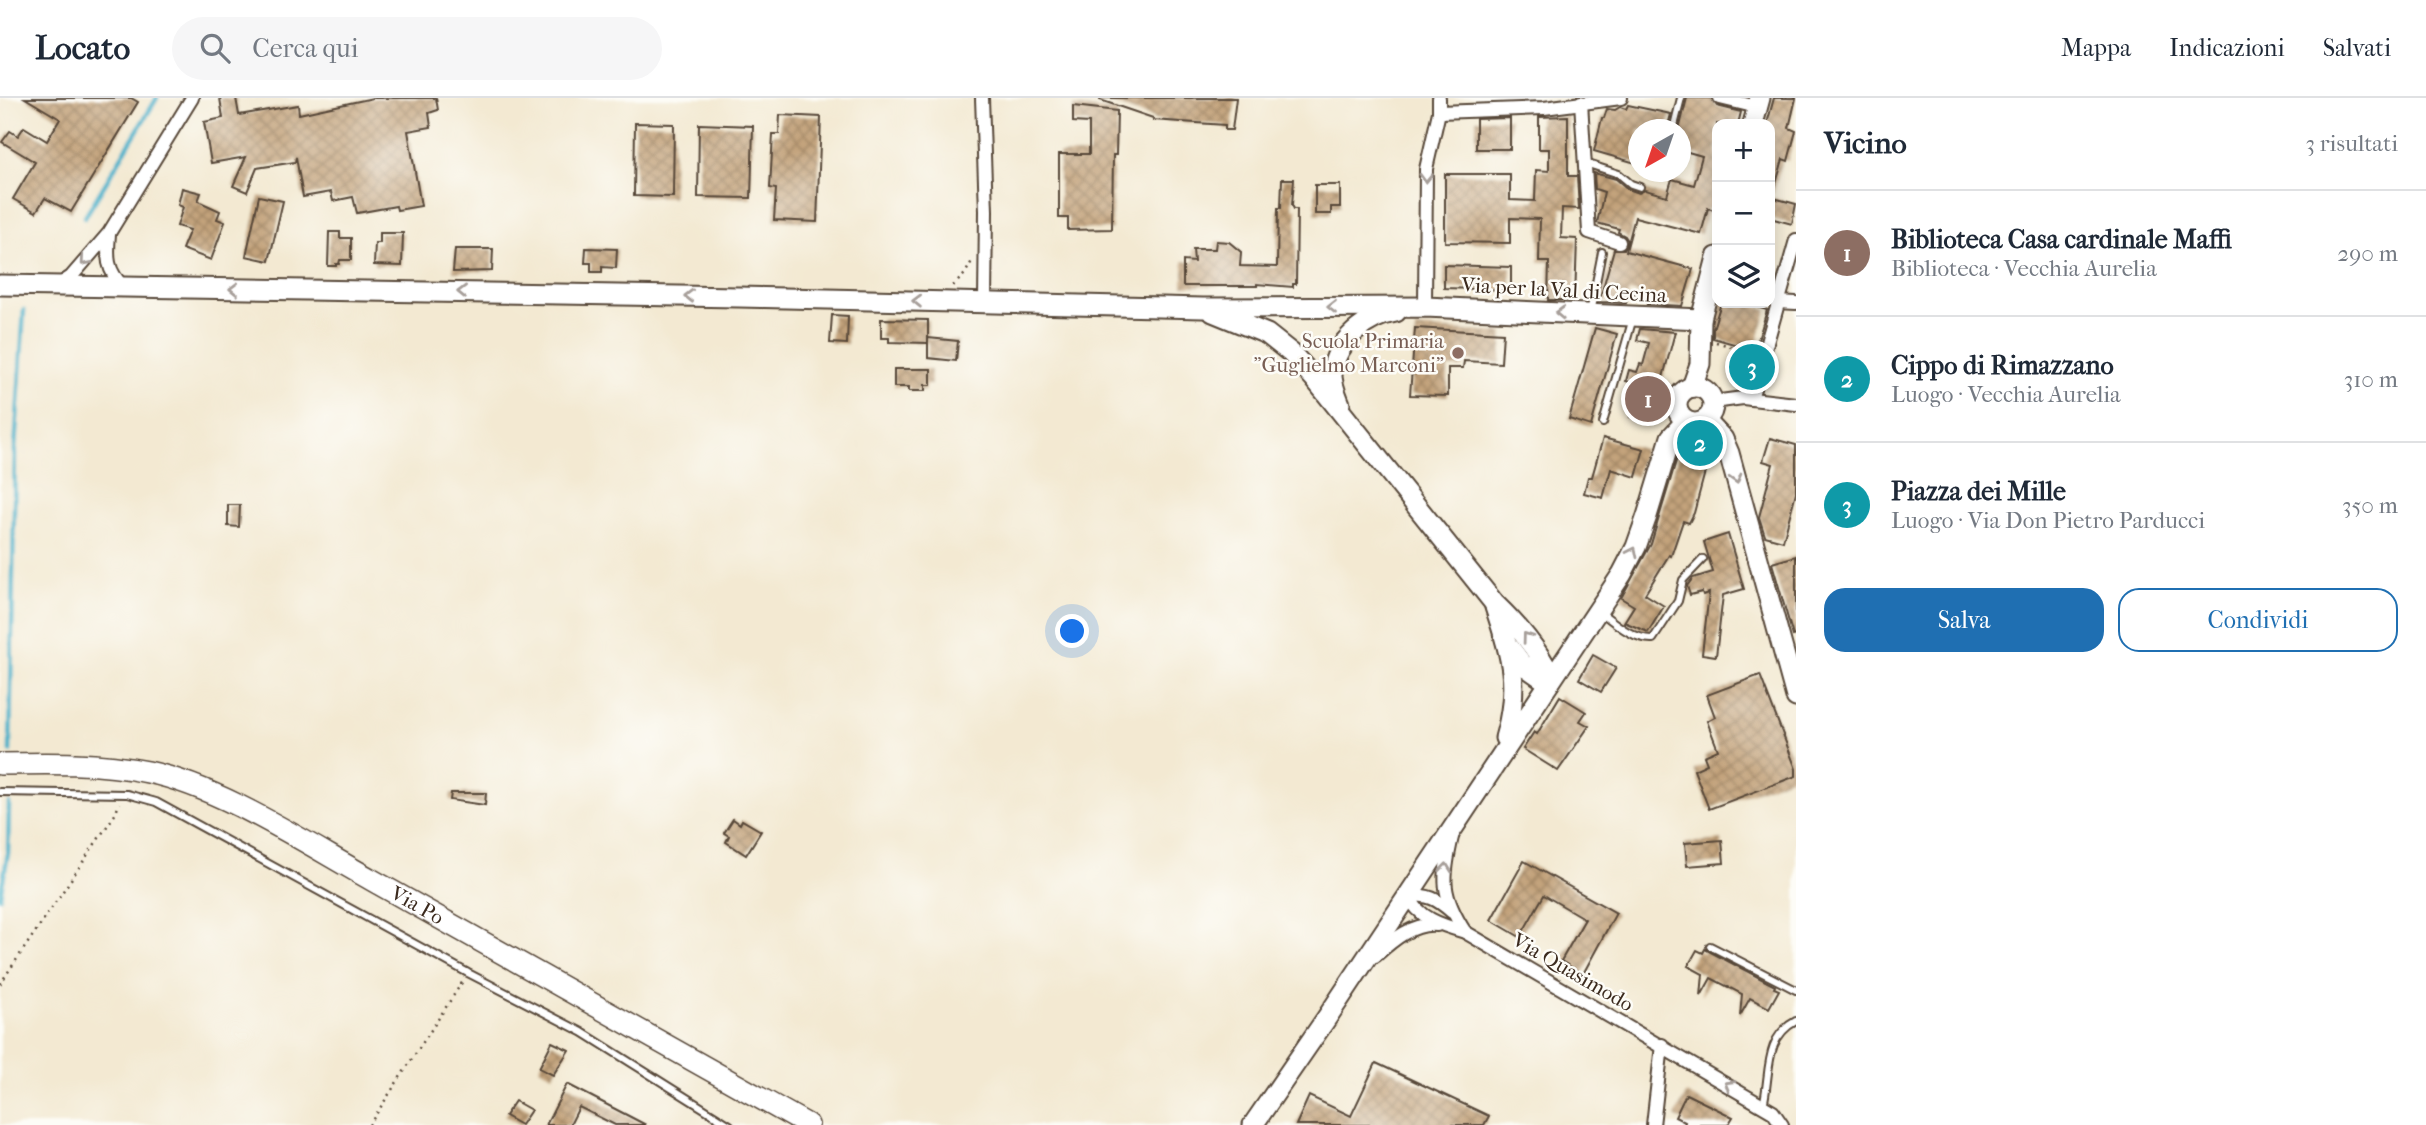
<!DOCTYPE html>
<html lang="it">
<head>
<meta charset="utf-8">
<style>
  :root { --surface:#fff; --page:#f6f6f7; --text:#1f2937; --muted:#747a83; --line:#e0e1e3; --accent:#1f6fb2 }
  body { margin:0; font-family:"IM FELL French Canon",serif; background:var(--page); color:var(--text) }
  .controls { position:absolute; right:21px; top:21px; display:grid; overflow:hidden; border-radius:14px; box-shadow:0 4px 18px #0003 }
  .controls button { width:63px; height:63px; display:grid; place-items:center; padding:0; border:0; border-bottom:2px solid var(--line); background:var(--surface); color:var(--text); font:35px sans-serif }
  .compass { position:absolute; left:1628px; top:21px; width:63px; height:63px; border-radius:50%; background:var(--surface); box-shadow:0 4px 18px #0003; rotate:220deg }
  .you { position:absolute; left:1073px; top:534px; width:24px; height:24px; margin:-18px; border:5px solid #fff; border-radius:50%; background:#1a73e8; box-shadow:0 0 0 10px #1a73e833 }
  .badge { display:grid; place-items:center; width:46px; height:46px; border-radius:50%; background:var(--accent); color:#fff; font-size:23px; font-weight:700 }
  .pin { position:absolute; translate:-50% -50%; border:4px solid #fff; box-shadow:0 2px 7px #0006 }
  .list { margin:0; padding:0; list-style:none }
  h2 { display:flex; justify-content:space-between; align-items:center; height:91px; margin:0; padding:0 28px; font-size:30px }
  h2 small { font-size:23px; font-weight:400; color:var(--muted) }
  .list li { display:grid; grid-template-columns:46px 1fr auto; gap:21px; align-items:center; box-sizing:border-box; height:126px; padding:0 28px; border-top:2px solid var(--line) }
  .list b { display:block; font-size:26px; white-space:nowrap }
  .list p { margin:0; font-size:23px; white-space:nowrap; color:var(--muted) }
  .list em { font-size:23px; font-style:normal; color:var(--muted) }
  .actions { display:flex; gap:14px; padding:21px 28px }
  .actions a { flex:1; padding:16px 0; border:2px solid var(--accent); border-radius:21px; text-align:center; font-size:24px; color:var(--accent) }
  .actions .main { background:var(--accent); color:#fff }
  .icon { flex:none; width:38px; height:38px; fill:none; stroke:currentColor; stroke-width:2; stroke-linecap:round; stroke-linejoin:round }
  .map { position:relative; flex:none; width:1796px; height:1027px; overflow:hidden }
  header { display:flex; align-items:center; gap:42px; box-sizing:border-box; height:98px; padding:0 35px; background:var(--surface); border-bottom:2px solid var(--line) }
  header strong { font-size:33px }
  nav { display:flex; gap:38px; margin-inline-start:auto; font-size:24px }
  .search { width:490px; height:63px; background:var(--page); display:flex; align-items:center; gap:18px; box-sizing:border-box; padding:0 24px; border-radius:38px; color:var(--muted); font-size:26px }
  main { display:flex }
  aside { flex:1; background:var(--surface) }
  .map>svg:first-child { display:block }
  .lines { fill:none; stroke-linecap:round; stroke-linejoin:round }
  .stream { stroke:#4ab0c9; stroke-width:4.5 }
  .building { fill:url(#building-cross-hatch) }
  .service-casing { stroke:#574739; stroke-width:10 }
  .minor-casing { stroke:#574739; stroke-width:16 }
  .secondary-casing { stroke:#574739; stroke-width:23 }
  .primary-casing { stroke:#574739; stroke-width:24 }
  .path { stroke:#574739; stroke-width:2.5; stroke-dasharray:2 5; stroke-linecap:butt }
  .service { stroke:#fff; stroke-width:6 }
  .minor { stroke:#fff; stroke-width:12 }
  .secondary { stroke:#fff; stroke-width:19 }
  .primary { stroke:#fff; stroke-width:21 }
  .oneway { stroke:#a79f9a }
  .education-dot { fill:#8d6e63; stroke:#fdfcf7; stroke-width:2.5 }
  .labels { text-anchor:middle; stroke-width:5; stroke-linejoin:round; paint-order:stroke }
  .street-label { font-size:21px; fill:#3b2a1e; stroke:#fdfcf7 }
  .education-label { font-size:21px; fill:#785e54; stroke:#fdfcf7; text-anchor:end }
</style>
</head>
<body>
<header>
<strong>Locato</strong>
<div class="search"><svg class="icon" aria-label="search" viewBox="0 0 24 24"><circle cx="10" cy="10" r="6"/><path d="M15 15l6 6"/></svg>Cerca qui</div>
<nav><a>Mappa</a><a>Indicazioni</a><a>Salvati</a></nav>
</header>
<main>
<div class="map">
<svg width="1796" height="1027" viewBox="0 0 1796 1027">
  <defs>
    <pattern id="building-cross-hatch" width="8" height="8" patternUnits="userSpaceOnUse" patternTransform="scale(1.75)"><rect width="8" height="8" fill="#c3a37b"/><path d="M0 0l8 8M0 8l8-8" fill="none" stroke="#a08564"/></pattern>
  </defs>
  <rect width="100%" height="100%" fill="#fdfcf7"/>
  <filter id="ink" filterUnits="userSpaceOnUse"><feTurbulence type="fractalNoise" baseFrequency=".0143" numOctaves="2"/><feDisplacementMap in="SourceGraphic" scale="14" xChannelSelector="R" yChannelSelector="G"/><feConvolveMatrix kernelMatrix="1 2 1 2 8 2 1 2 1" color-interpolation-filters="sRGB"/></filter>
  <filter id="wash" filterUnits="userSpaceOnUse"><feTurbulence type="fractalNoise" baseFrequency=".00686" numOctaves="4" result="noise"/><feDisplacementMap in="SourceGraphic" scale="28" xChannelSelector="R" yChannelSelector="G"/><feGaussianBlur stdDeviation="1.57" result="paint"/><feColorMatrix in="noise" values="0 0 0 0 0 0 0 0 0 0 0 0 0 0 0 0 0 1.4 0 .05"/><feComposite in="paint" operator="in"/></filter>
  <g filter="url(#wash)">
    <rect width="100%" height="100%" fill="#f3e9d2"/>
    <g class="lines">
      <g class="stream">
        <polyline points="85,119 157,0"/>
        <polyline points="10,653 15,351 24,212"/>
        <polyline points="0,799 8,755 9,705"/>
      </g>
    </g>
    <g id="blocks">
      <g class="building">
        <polygon points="25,0 131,0 138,4 71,114 45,100 36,114 13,101 35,64 2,44 10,33 18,38 24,29 47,43 60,21"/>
        <polygon points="220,0 236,0 239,17 298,7 299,16 373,0 436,0 438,12 429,15 431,29 408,33 421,108 397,112 396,108 357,115 353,99 333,103 331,94 303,99 296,59 295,64 257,70 247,94 233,88 246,59 211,65 204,24 223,20"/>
        <polygon points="1100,0 1236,0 1232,32 1225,32 1225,27 1153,22 1153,20 1100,2"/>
        <polygon points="1687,0 1711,0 1717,8 1741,14 1738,26 1717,26 1717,113 1708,110 1701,136 1635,119 1626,153 1693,171 1682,208 1647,206 1649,199 1629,194 1626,205 1599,204 1614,151 1624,151 1628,143 1625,138 1618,134 1619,131 1597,125 1604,94 1595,91 1594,75 1616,81 1628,91 1639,95 1645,92 1667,98 1672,81 1694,87 1702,58 1681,52 1679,32"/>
        <polygon points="1774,0 1796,0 1789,30 1796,33 1788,63 1783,61 1773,96 1770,96 1770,26 1767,26"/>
        <polygon points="1628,7 1671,16 1667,32 1639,32 1639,66 1594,53 1602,20 1604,20 1607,11 1615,12 1620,9 1626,11"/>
        <polygon points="1073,8 1117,13 1116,57 1113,57 1112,131 1068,132 1068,120 1059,120 1059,56 1089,56 1089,25 1073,24"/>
        <polygon points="780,17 821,19 817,124 774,122 776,91 770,90 773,36 779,36"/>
        <polygon points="1568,18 1568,78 1577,78 1579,111 1562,110 1561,140 1577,141 1575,202 1548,202 1549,164 1539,164 1540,121 1510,120 1510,145 1445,144 1445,76 1510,76 1510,102 1535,103 1536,72 1549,73 1549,51 1539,51 1539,19"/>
        <polygon points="1510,20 1510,51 1476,51 1476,21"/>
        <polygon points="635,25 674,26 673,99 634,98"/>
        <polygon points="699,26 753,28 751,100 698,99"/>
        <polygon points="1282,81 1294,81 1292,107 1294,111 1297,111 1296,186 1293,186 1293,189 1257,186 1257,188 1183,188 1183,163 1194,164 1193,151 1215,151 1216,143 1229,144 1241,154 1240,168 1277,169 1278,110 1281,110"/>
        <polygon points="1315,87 1340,87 1340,109 1331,109 1331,116 1315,116"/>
        <polygon points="182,90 201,95 198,103 220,113 217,121 225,124 211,162 182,151 190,132 177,128 183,109 178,107"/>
        <polygon points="259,98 283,103 269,163 246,158"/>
        <polygon points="1770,99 1796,106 1792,126 1770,120"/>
        <polygon points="329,134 340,134 340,140 351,140 351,162 340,162 339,166 336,166 336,168 328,168"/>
        <polygon points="380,135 403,135 402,168 374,167 375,145 380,145"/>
        <polygon points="586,150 617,151 616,170 602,169 602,174 591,174 591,165 585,165"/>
        <polygon points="455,151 493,151 492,173 453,174"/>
        <polygon points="1444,167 1511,169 1511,192 1444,190"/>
        <polygon points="1721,205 1743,205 1767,212 1755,252 1713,240 1713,231"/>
        <polygon points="832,217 848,218 847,246 830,245"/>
        <polygon points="881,221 928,222 928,245 889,244 889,240 881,240"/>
        <polygon points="1415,230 1503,235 1501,265 1464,263 1463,270 1448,270 1448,298 1410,297"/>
        <polygon points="1595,230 1617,236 1591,328 1569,321"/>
        <polygon points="1640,231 1675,234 1651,325 1630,319 1638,286 1626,283 1629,272 1637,274 1640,266 1643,267 1649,245 1637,242"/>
        <polygon points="928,240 958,243 956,263 928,260"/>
        <polygon points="894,271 931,271 931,287 925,287 925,293 909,293 909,289 894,289"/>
        <polygon points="1603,340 1644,351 1636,379 1611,371 1603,400 1584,395 1588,379 1592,379"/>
        <polygon points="1770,340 1796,347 1796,394 1783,443 1765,438 1759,419 1773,366 1763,363"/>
        <polygon points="1680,350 1709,359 1694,415 1689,425 1683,423 1671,458 1669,457 1645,496 1664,508 1648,534 1624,524 1634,508 1621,500 1651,446"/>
        <polygon points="228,407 240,407 239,429 228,428"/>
        <polygon points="1728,436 1744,491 1723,497 1716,558 1702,556 1709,495 1703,497 1702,494 1690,497 1687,488 1693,480 1713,474 1704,444"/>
        <polygon points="1796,458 1796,537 1793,538 1772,465"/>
        <polygon points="1593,557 1616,570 1601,594 1579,581"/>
        <polygon points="1760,577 1796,671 1796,678 1709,711 1694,672 1707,666 1704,658 1718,652 1707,623 1715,619 1707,597"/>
        <polygon points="1560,598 1586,614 1580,623 1589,628 1558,673 1523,651 1534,634 1537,636"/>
        <polygon points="451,695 486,695 485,707 450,702"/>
        <polygon points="733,721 740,726 742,722 761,733 746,757 726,744 729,738 724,735"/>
        <polygon points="1722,742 1724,765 1687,768 1685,745"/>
        <polygon points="1524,763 1616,815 1583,876 1561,863 1585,821 1544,797 1520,839 1491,822"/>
        <polygon points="1705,851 1775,888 1774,890 1779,892 1769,910 1750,900 1740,918 1742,896 1711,880 1701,898 1703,876 1688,868 1697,852 1703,855"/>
        <polygon points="552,944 569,952 553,977 539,970"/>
        <polygon points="1376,965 1489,1018 1484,1027 1296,1027 1309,998 1351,1018"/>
        <polygon points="567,986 646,1027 615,1027 579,1009 570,1027 546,1027"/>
        <polygon points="1686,996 1733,1019 1728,1027 1684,1027 1685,1024 1675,1019"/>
        <polygon points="515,1003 531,1012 521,1027 505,1018"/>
      </g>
    </g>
  </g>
  <g filter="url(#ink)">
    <use href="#blocks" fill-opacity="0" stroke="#574739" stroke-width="2"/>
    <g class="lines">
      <g class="service-casing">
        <g id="service">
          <polyline points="1673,32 1681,0"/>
          <polyline points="1585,65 1619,76 1631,86 1640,89"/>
          <polyline points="1590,215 1602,154"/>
          <polyline points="1603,325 1633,220"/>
          <path d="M1599,513c15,11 34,29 54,28l25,-38 5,-21 20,-21"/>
          <polyline points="0,694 127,696 156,704 468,875 582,934 730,1027"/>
          <polyline points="1710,848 1796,892"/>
          <path d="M1763,1008c8,-31 0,-68 33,-85"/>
        </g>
      </g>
      <g class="minor-casing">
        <g id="minor">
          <polyline points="982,0 986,113 985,204"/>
          <polyline points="1720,0 1757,9"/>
          <polyline points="1581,4 1589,134 1619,144"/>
          <polyline points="1439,14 1544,10 1621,0"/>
          <path d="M109,136c-2,22 -3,37 15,53"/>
          <polyline points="59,187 71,179 109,135 192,0"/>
          <polyline points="1778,204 1796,205"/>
          <polyline points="1425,209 1426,71 1439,14 1439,0"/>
          <polyline points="1751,301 1796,142"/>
          <polyline points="1713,304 1743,300 1796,306"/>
          <path d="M1452,739c-10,42 -11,58 13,95"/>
          <path d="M1452,814c-16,-14 -23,-17 -44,-17 11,24 33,30 57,37l308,180 9,13"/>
          <path d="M1375,858c17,-15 38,-34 62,-31"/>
          <polyline points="1653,1027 1662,947"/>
        </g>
      </g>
      <g class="secondary-casing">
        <g id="secondary">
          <polyline points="1753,26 1760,0"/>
          <polyline points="0,187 739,199 1203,210 1425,209 1701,221"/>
          <path d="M1213,214l54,22 24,19 23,25 180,225c24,23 43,45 58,75"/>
          <circle cx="1695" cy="307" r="18"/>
          <polyline points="1692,289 1700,266 1701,221 1717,159"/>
          <path d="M1340,306c-4,-10 -9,-21 -8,-32 5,-32 34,-55 64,-60"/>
          <polyline points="1705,322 1723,341 1729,355 1796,599"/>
          <path d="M1495,509c17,50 25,79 10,131"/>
          <polyline points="1510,550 1522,566 1549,585"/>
          <polyline points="1253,1027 1326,921 1622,476 1636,449 1647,418 1671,339 1686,323"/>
        </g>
      </g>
      <g class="primary-casing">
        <g id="primary">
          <path id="s1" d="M0,666c49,-1 100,-2 148,8 73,15 159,72 224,108 146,81 291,163 436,245"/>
        </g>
      </g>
      <g class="path">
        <polyline points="953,188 965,176 972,163"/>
        <polyline points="1716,244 1750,254"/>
        <polyline points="0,886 116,715 119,705"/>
        <polyline points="369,1027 463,883"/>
      </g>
      <use href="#service" class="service"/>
      <use href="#minor" class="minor"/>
      <use href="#secondary" class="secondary"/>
      <use href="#primary" class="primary"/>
    </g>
    <defs><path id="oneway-chevron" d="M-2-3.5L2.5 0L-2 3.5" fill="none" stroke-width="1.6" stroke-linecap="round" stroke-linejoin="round" transform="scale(1.75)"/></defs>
    <g class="oneway">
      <use href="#oneway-chevron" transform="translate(1426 80) rotate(92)"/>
      <use href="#oneway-chevron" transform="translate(85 163) rotate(131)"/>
      <use href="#oneway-chevron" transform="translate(234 191) rotate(-179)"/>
      <use href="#oneway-chevron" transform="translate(462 194) rotate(-179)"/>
      <use href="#oneway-chevron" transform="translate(689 198) rotate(-179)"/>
      <use href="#oneway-chevron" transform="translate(917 203) rotate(-179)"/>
      <use href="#oneway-chevron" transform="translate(1332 209) rotate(180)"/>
      <use href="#oneway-chevron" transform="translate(1560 215) rotate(-178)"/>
      <use href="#oneway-chevron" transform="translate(1736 381) rotate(74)"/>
      <use href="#oneway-chevron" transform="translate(1633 454) rotate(-64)"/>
      <use href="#oneway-chevron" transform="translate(1527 539) rotate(-126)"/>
      <use href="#oneway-chevron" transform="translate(1446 770) rotate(-84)"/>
      <use href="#oneway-chevron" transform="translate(1729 987) rotate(-149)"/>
    </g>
  </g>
  <circle class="education-dot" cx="1458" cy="255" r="7"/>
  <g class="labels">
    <g class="street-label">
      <text transform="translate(1564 192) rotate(3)" y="7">Via per la Val di Cecina</text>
      <text dy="7" stroke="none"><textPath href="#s1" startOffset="450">Via Po</textPath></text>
      <text transform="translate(1573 874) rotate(30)" y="7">Via Quasimodo</text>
    </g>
    <g class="education-label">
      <text x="1444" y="250">Scuola Primaria<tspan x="1444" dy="24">"Guglielmo Marconi"</tspan></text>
    </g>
  </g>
</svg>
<div class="controls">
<button>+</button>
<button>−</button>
<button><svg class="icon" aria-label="layers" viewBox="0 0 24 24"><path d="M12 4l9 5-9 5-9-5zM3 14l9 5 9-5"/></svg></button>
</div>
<svg class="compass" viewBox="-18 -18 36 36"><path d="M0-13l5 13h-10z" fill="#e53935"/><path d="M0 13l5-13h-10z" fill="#747a83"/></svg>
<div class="you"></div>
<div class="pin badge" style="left:1648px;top:301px;background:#8d6e63">1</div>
<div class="pin badge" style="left:1700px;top:345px;background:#0f9aa8">2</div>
<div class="pin badge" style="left:1752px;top:269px;background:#0f9aa8">3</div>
</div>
<aside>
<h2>Vicino<small>3 risultati</small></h2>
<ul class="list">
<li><span class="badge" style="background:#8d6e63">1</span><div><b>Biblioteca Casa cardinale Maffi</b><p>Biblioteca · Vecchia Aurelia</p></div><em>290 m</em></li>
<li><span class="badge" style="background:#0f9aa8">2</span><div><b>Cippo di Rimazzano</b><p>Luogo · Vecchia Aurelia</p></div><em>310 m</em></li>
<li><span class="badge" style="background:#0f9aa8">3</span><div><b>Piazza dei Mille</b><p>Luogo · Via Don Pietro Parducci</p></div><em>350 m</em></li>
</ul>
<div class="actions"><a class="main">Salva</a><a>Condividi</a></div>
</aside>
</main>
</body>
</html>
